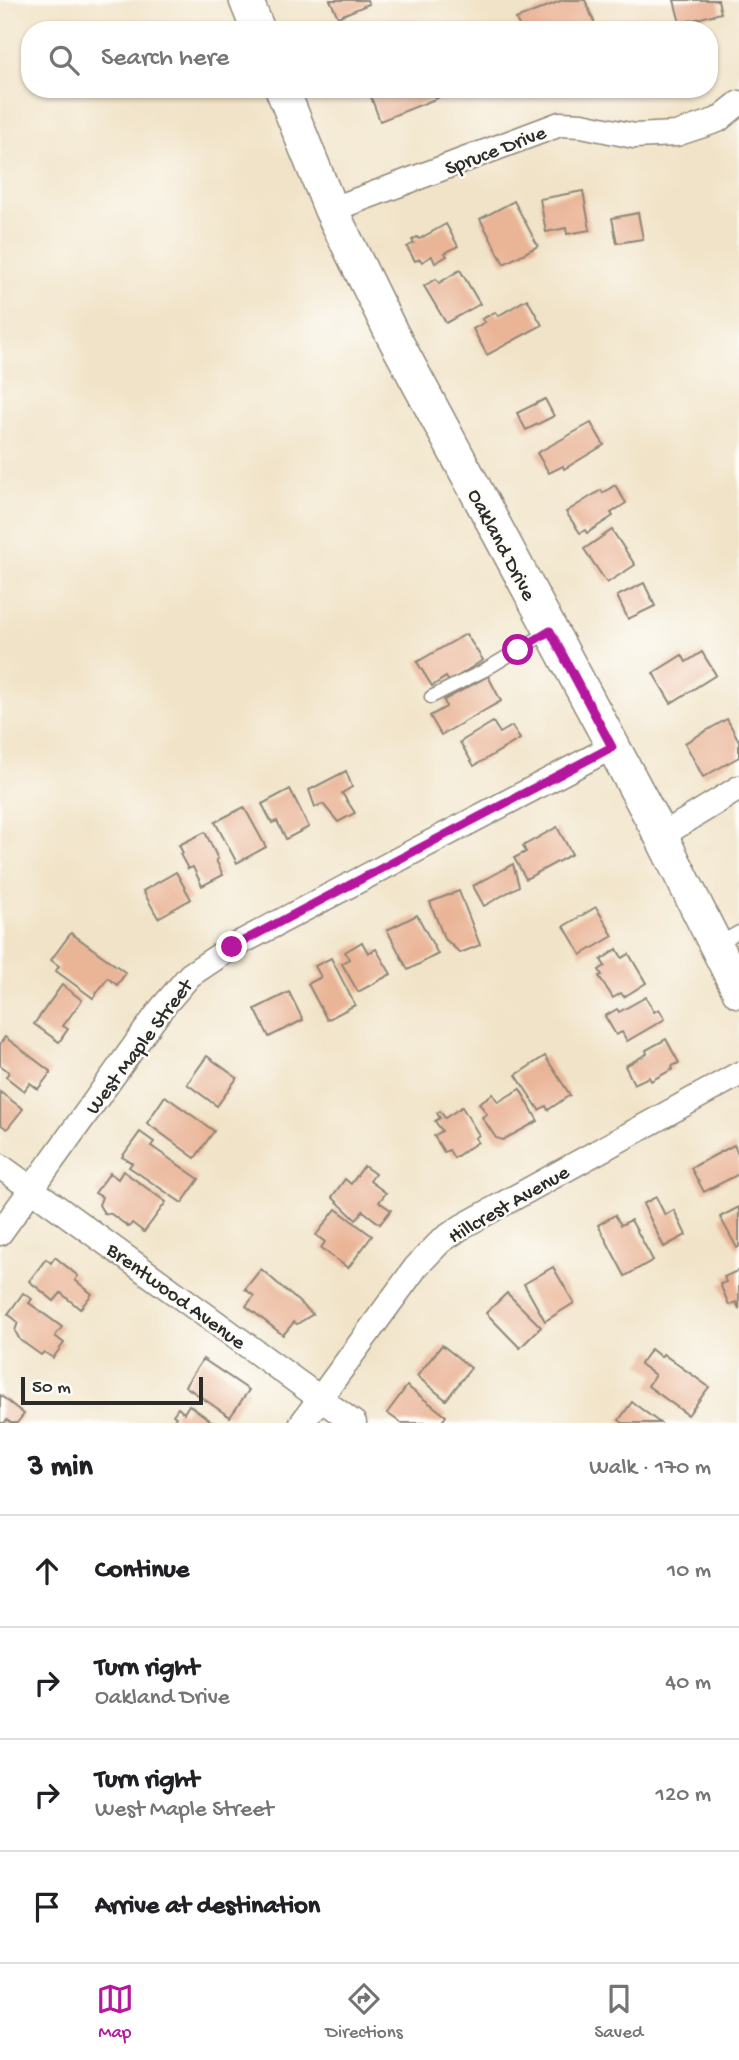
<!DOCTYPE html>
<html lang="en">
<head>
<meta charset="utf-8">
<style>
  :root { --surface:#fff; --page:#f6f6f6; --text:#202124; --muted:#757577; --line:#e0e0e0; --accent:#b5179e }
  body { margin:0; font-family:"Gochi Hand",sans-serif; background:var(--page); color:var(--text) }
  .scale { position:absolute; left:21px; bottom:18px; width:182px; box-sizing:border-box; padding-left:7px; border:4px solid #2b2b2b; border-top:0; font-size:19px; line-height:24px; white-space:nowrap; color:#2b2b2b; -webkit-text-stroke:5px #fdfcf7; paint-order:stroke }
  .stop { position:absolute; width:21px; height:21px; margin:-16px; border:5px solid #b5179e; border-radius:50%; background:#fff }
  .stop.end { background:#b5179e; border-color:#fff; box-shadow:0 2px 7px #0008 }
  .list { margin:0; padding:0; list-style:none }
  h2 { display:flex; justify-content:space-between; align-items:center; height:91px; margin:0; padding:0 28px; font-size:30px }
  h2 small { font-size:23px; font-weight:400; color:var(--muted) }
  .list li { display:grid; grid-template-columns:46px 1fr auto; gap:21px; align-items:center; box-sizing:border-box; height:112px; padding:0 28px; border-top:2px solid var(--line) }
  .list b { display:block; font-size:26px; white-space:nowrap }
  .list p { margin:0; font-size:23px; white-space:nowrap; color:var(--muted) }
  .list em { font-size:23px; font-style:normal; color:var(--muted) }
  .icon { flex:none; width:38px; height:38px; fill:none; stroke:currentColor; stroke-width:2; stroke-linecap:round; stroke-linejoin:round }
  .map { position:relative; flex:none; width:739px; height:1423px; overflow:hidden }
  .search { position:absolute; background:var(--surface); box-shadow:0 2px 5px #0004; left:21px; right:21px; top:21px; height:77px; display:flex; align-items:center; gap:18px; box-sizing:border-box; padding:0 24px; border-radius:28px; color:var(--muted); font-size:26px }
  .sheet { height:539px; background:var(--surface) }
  nav { display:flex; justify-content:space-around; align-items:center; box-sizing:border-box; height:98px; border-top:2px solid var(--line); background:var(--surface); font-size:19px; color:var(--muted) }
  nav a { display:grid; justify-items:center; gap:4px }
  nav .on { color:var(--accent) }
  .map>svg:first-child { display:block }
  .building { fill:#eab496 }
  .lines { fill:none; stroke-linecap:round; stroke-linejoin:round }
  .lane-casing { stroke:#8e8779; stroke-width:15 }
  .street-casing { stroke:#8e8779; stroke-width:27 }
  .secondary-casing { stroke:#8e8779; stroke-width:36 }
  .lane { stroke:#fff; stroke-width:12 }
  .street { stroke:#fff; stroke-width:24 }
  .secondary { stroke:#fff; stroke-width:33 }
  .route { stroke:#b5179e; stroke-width:9 }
  .labels { text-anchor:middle; stroke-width:5; stroke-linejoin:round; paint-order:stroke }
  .street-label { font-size:21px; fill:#2b2b2b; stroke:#fdfcf7 }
</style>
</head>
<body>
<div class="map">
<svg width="739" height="1423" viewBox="0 0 739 1423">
  <rect width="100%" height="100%" fill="#fdfcf7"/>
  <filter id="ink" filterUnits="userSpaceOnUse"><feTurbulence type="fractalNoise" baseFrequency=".0143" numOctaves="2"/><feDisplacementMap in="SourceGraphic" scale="14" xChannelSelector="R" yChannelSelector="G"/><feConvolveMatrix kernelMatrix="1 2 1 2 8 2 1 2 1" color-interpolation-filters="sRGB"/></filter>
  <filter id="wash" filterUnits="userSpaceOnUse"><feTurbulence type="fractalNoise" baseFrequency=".00686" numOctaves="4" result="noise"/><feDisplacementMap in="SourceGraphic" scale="28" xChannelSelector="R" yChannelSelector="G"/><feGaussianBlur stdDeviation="1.57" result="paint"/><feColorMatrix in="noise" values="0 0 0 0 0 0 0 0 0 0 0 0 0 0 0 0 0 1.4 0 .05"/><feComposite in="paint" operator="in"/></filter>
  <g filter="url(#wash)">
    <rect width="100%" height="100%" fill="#f1e3c7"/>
    <g id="blocks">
      <g class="building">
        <polygon points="330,0 367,0 369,4 338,17"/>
        <polygon points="563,0 585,0 595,24 582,30 521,30 516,19"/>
        <polygon points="674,0 718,0 721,13 680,23"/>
        <polygon points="368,89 435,89 438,98 380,121"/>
        <polygon points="583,191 590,230 567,234 566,228 546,232 540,199"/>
        <polygon points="514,201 538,246 504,264 480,219"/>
        <polygon points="638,213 643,239 617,243 612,218"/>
        <polygon points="446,224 458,246 445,253 447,256 435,263 432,256 422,262 420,259 415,261 407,247 414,243 412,240 417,237 419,239"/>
        <polygon points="460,270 480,304 446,323 424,286 436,279 439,283"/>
        <polygon points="527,299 542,325 487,355 473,329 485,322 482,319 495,312 498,316"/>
        <polygon points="545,399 554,416 526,430 517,413"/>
        <polygon points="591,423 604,445 564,469 563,466 549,473 537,453"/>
        <polygon points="615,485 626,503 611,513 613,516 587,533 585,530 580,533 566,512 601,490 603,493"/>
        <polygon points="612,530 635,565 607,583 584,549"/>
        <polygon points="644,583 655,606 628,619 617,596"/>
        <polygon points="466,634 483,660 449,682 446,677 432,686 417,662"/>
        <polygon points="702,652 716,675 671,703 653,673 682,655 686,662"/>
        <polygon points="488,676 501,701 441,735 430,716 446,707 444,700"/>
        <polygon points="727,719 739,741 739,757 703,777 685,743"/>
        <polygon points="493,722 500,733 512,726 520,739 474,766 460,742"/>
        <polygon points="346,771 352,787 342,793 355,813 338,822 323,804 315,807 309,790"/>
        <polygon points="290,789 309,827 286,839 277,821 272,823 262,804"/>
        <polygon points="244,807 266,847 237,863 215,822"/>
        <polygon points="557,827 572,854 526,879 514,858 526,852 523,846"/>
        <polygon points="205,832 218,859 216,860 223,875 202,886 193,867 188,869 180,854 183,853 179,845"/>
        <polygon points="513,864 519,886 484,906 473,886"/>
        <polygon points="176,872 191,899 158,918 143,891"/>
        <polygon points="459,891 480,945 460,953 444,938 430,902"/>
        <polygon points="596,907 613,936 581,955 564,926"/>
        <polygon points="417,915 438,954 408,970 387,930"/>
        <polygon points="71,933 126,973 117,985 108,978 93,998 56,971 59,966 51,960"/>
        <polygon points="362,942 368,953 376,949 391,974 358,992 342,964 349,959 345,952"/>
        <polygon points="617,949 622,958 629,954 646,983 624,997 621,993 613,998 599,976 602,975 599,970 605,966 601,960"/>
        <polygon points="331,958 355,1005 327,1020 308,984 321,977 315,966"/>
        <polygon points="62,985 82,1000 63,1026 68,1029 59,1042 34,1024"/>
        <polygon points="289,992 303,1020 269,1037 255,1009"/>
        <polygon points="646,997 654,1012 659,1009 665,1019 627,1041 622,1032 616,1035 605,1016 617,1009 619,1012"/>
        <polygon points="5,1037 51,1072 38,1089 30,1083 24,1091 6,1077 9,1072 0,1065 0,1044"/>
        <polygon points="666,1039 679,1063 672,1066 673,1069 651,1081 649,1077 634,1084 625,1066 647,1054 646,1050"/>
        <polygon points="207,1056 237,1078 217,1106 187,1084"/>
        <polygon points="545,1056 570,1095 548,1110 546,1106 539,1110 516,1075"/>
        <polygon points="520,1089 538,1121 503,1140 496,1138 482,1117 487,1114 479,1103 493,1094 498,1102"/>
        <polygon points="0,1092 23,1109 7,1129 0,1124"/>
        <polygon points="165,1096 214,1131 195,1158 147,1123"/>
        <polygon points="462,1107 479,1135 475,1138 478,1142 454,1158 449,1150 444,1152 434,1136 442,1131 435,1121 440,1118 437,1113 440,1111 445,1118"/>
        <polygon points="140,1132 154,1142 151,1146 199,1179 182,1203 129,1167 132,1163 122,1157"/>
        <polygon points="734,1145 739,1156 739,1174 704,1192 691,1168"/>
        <polygon points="364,1166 375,1174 370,1181 386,1193 379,1202 391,1210 380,1224 363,1211 356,1220 332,1197 345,1179 351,1184"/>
        <polygon points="123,1171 166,1202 144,1232 132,1223 129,1227 111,1214 104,1213 99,1205 102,1197 95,1193 110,1173 118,1179"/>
        <polygon points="656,1197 665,1215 674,1210 686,1235 664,1247 643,1204"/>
        <polygon points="739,1207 739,1247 737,1248 720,1217"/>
        <polygon points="336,1209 372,1236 348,1268 321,1248 325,1242 316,1235"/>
        <polygon points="615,1215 621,1225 631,1220 653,1260 625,1276 598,1225"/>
        <polygon points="55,1257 78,1276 75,1280 92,1294 80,1309 61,1293 54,1301 29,1281 46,1259 51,1263"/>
        <polygon points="553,1267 574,1303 545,1321 524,1284"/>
        <polygon points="261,1269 313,1314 297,1324 294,1322 283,1335 246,1306 254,1296 245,1289"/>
        <polygon points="739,1270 739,1309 736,1302 729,1305 720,1284 726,1282 724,1277"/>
        <polygon points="23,1293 32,1299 29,1303 62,1327 55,1336 64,1343 53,1358 44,1352 41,1355 20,1340 15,1331 18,1322 8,1314"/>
        <polygon points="507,1293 541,1327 520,1348 486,1313"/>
        <polygon points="442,1345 471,1368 446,1400 417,1376"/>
        <polygon points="651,1349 661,1357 663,1354 709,1387 688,1415 648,1386 655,1375 640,1364"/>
        <polygon points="203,1359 249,1390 230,1417 185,1386"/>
        <polygon points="407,1386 446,1416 441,1423 401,1423 387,1413"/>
        <polygon points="0,1395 24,1414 17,1423 11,1423 7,1420 4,1423 0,1423"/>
        <polygon points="632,1402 660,1423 623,1423 619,1420"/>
        <polygon points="189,1405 214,1423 172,1423 176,1417 173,1415 178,1408 184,1413"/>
      </g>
    </g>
  </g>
  <g filter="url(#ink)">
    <use href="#blocks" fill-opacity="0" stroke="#8e8779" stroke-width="2"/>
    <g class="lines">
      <g class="lane-casing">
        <g id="lane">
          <polyline points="431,697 483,671 550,631"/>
          <polyline points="716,945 739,932"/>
        </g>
      </g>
      <g class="street-casing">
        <g id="street">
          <polyline points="331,210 560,124 582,125 634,136 676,134 718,120 739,103"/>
          <polyline points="661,836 739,788"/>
          <polyline points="0,1166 354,1423"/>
          <polyline points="0,1233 161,1009 190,975 232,947 612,747"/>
          <polyline points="302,1423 416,1267 441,1241 463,1226 739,1074"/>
        </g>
      </g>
      <g class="secondary-casing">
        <g id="secondary">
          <polyline points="246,0 258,30"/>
          <polyline points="282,89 331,210 391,332 661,836 739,991"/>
        </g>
      </g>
      <use href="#lane" class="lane"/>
      <use href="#street" class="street"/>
      <use href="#secondary" class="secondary"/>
    </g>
  </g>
  <g class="lines" filter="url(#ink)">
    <polyline class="route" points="232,947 612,747 550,631 518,650"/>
  </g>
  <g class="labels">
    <g class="street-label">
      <text transform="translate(495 149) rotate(-21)" y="7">Spruce Drive</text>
      <text transform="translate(503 544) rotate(62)" y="7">Oakland Drive</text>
      <text transform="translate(138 1046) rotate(-53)" y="7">West Maple Street</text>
      <text transform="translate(508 1203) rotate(-30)" y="7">Hillcrest Avenue</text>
      <text transform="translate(177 1295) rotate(36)" y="7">Brentwood Avenue</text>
    </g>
  </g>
</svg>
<div class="scale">50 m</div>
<div class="stop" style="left:518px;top:650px"></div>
<div class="stop end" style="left:232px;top:947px"></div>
<div class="search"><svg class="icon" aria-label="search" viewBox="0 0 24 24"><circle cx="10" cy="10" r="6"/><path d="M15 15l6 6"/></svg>Search here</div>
</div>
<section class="sheet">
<h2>3 min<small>Walk · 170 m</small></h2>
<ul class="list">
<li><svg class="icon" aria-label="ahead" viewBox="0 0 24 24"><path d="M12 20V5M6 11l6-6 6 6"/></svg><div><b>Continue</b></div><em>10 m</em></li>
<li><svg class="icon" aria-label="right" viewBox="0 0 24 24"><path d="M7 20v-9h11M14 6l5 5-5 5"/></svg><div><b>Turn right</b><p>Oakland Drive</p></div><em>40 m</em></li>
<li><svg class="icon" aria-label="right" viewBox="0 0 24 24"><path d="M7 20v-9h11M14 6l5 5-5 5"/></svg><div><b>Turn right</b><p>West Maple Street</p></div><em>120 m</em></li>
<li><svg class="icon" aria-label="arrive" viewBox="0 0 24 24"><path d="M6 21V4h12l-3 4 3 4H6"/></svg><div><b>Arrive at destination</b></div></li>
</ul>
</section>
<nav>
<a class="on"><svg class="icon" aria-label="map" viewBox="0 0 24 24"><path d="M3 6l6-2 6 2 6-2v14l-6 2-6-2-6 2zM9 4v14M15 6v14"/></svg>Map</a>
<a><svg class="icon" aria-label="directions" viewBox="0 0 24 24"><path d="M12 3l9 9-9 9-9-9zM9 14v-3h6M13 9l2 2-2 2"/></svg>Directions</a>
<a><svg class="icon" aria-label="saved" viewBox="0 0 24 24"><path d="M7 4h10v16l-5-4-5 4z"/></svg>Saved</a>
</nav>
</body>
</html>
